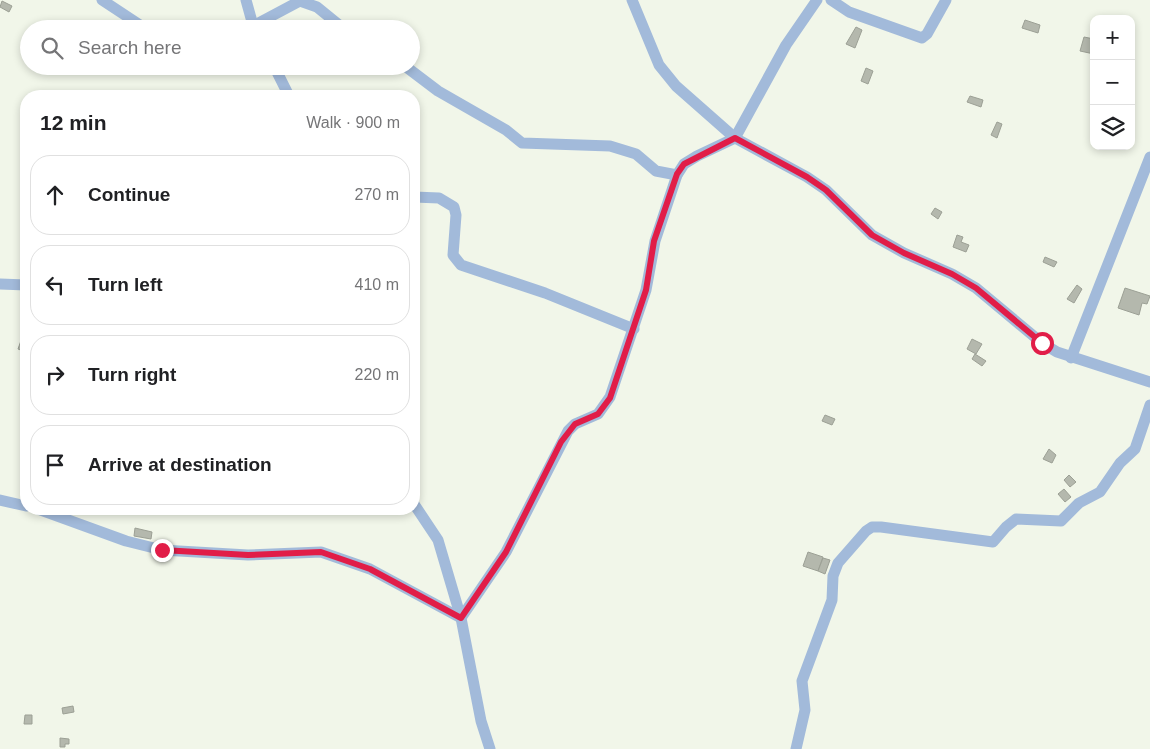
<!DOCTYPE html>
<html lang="en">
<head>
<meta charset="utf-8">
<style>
  :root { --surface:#fff; --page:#f2f2f2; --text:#202124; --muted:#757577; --line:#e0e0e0 }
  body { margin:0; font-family:Arial,sans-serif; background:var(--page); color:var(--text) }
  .controls { position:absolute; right:15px; top:15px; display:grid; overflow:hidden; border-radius:10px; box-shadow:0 2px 8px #0003 }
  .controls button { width:45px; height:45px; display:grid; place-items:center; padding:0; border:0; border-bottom:1px solid var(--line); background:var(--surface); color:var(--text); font:25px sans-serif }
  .stop { position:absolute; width:15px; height:15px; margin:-11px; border:4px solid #e11d48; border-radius:50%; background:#fff }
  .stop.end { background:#e11d48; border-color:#fff; box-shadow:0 1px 5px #0008 }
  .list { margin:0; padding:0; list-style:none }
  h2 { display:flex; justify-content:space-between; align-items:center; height:65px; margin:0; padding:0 20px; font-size:21px }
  h2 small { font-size:16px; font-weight:400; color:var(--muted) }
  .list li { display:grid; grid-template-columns:32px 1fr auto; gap:15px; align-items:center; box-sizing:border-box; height:80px; margin:0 10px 10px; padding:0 10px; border:1px solid var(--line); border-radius:20px }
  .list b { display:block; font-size:19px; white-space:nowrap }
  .list em { font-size:16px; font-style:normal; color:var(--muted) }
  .icon { flex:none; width:28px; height:28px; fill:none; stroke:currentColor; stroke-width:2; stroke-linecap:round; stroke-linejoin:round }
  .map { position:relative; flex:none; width:1150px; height:749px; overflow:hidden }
  .search { position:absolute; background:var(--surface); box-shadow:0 2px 8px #0003; left:20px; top:20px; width:400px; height:55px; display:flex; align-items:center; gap:12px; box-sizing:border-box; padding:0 18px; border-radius:28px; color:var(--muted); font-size:19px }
  .panel { position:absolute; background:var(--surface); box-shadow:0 2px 8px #0003; left:20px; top:90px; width:400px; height:425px; border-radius:20px }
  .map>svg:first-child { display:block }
  .building { fill:#b4b8ad; stroke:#9ca095 }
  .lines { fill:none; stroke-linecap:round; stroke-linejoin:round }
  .minor { stroke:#a2bada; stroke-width:11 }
  .route { stroke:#e11d48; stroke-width:6 }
</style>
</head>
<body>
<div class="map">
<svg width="1150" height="749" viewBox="0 0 1150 749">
  <rect width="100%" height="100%" fill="#f1f6e9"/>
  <g class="building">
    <polygon points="2,1 12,6 9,12 0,7"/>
    <polygon points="1025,20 1040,25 1038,33 1022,28"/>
    <polygon points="856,27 862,30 855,48 846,44"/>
    <polygon points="1084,37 1094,39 1094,54 1080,51"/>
    <polygon points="866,68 873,71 868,84 861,81"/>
    <polygon points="970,96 983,100 981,107 967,102"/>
    <polygon points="997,122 1002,124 997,138 991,135"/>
    <polygon points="935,208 942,212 938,219 931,214"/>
    <polygon points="957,235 963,237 961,242 969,245 966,252 953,247"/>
    <polygon points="1045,257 1057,262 1054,267 1043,262"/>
    <polygon points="1077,285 1082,289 1074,303 1067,299"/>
    <polygon points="1125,288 1150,296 1147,304 1142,303 1139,315 1118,308"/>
    <polygon points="23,335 26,336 26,352 18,349"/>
    <polygon points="972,339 982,344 976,354 967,349"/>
    <polygon points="975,354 986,361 982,366 972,359"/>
    <polygon points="825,415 835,419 832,425 822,421"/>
    <polygon points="1049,449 1056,455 1052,463 1043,459"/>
    <polygon points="1069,475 1076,482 1070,487 1064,480"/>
    <polygon points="1064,489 1071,497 1065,502 1058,494"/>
    <polygon points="135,528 152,532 151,539 134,536"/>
    <polygon points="808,552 823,557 818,571 803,566"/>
    <polygon points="823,558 830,560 825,574 818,571"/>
    <polygon points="73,706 74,712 63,714 62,708"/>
    <polygon points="25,715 32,715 32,724 24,724"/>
    <polygon points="60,738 69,739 69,744 65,744 65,747 60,747"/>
  </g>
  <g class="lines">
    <g class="minor">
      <polyline points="102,0 146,29"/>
      <polyline points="246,0 254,29"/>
      <polyline points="632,0 659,65 676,86 735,138 807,177 826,190 872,235 904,253 952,274 976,288 1042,343 1057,352 1150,382"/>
      <polyline points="831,0 849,12 922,38 927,34 946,0"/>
      <polyline points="234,29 253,26 300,1 317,7 344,29"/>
      <polyline points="274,66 289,96"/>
      <polyline points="405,66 438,91 506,130 522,143 610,146 636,154 656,171 677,175"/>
      <polyline points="414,197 439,198 454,207 456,215 453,255 461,265 545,293 634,329"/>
      <polyline points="0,284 26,285"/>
      <polyline points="1071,358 1150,157"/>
      <polyline points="0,500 26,506"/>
      <polyline points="414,504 438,540 461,618 481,721 490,749"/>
      <polyline points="38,509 126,541 162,550 248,555 321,552 370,569 461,618 506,552 568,431 575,424 598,414 610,397 646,290 655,241 677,175 684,164 697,156 735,138 786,45 817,0"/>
      <polyline points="796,749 805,710 802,681 832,600 833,576 838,563 866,531 872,527 881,527 993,542 1006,527 1016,519 1061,521 1079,503 1100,492 1120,463 1135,449 1150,405"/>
    </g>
  </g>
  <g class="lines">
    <polyline class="route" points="162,550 248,555 321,552 370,569 461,618 506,552 561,442 575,424 598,414 610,398 646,290 654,241 677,174 684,164 735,138 807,177 826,190 872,235 904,253 952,274 976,288 1042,343"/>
  </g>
</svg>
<div class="controls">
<button>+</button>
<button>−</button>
<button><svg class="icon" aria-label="layers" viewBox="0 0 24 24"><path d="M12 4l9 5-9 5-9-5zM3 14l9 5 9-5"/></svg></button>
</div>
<div class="stop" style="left:1042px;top:343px"></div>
<div class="stop end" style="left:162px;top:550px"></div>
<div class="search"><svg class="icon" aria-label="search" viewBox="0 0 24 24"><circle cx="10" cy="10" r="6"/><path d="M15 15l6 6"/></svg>Search here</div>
<section class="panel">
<h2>12 min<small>Walk · 900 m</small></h2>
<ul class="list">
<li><svg class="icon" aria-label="ahead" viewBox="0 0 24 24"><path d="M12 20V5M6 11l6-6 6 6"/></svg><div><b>Continue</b></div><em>270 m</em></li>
<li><svg class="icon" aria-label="left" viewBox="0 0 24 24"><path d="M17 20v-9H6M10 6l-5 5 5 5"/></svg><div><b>Turn left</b></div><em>410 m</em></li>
<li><svg class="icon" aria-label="right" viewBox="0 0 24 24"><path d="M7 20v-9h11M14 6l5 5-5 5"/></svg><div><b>Turn right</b></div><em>220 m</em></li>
<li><svg class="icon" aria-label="arrive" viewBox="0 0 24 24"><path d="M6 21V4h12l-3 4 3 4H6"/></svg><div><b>Arrive at destination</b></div></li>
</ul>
</section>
</div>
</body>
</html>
